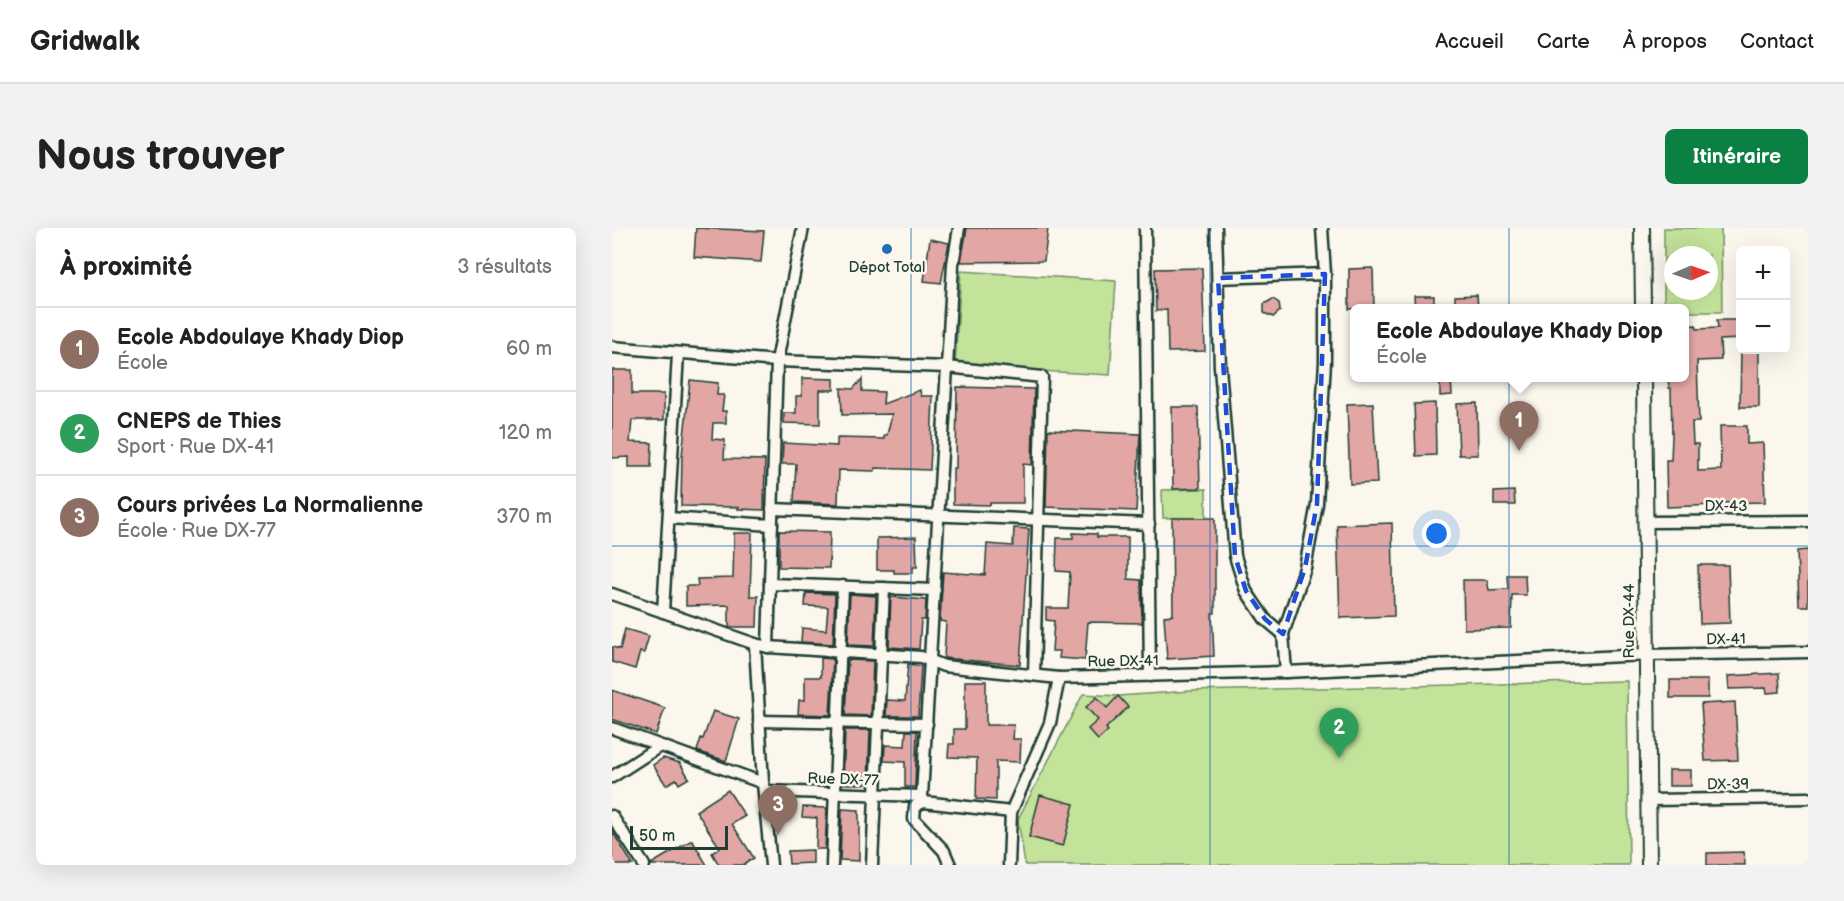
<!DOCTYPE html>
<html lang="fr">
<head>
<meta charset="utf-8">
<style>
  :root { --surface:#fff; --page:#f2f2f2; --text:#222; --muted:#767676; --line:#e0e0e0; --accent:#0b8043 }
  body { margin:0; font-family:"Balsamiq Sans",sans-serif; background:var(--page); color:var(--text) }
  .controls { position:absolute; right:18px; top:18px; display:grid; overflow:hidden; border-radius:9px; box-shadow:0 6px 24px #0002 }
  .controls button { width:54px; height:54px; display:grid; place-items:center; padding:0; border:0; border-bottom:2px solid var(--line); background:var(--surface); color:var(--text); font:30px sans-serif }
  .compass { position:absolute; left:1052px; top:18px; width:54px; height:54px; border-radius:50%; background:var(--surface); box-shadow:0 6px 24px #0002; rotate:88deg }
  .scale { position:absolute; left:18px; bottom:15px; width:98px; box-sizing:border-box; padding-left:6px; border:3px solid #1f3d34; border-top:0; font-size:16px; line-height:21px; white-space:nowrap; color:#1f3d34; -webkit-text-stroke:4px #fbf7ec; paint-order:stroke }
  .you { position:absolute; left:825px; top:306px; width:21px; height:21px; margin:-15px; border:4px solid #fff; border-radius:50%; background:#1a73e8; box-shadow:0 0 0 9px #1a73e833 }
  .badge { display:grid; place-items:center; width:39px; height:39px; border-radius:50%; background:var(--accent); color:#fff; font-size:20px; font-weight:700 }
  .pin { position:absolute; translate:-50% -50px; filter:drop-shadow(0 2px 3px #0008) }
  .pin::after { content:''; position:absolute; top:32px; width:21px; height:18px; background:inherit; clip-path:polygon(0 0,100% 0,50% 100%) }
  .popup { position:absolute; left:738px; top:76px; width:339px; height:78px; box-sizing:border-box; display:grid; place-content:center; border-radius:9px; background:var(--surface); filter:drop-shadow(0 2px 4px #0005); font-size:20px; white-space:nowrap; color:var(--muted) }
  .popup b { font-size:22px; color:var(--text) }
  .popup::after { content:''; position:absolute; left:50%; top:100%; margin-left:-12px; border:12px solid transparent; border-top-color:var(--surface) }
  .list { margin:0; padding:0; list-style:none }
  h2 { display:flex; justify-content:space-between; align-items:center; height:78px; margin:0; padding:0 24px; font-size:26px }
  h2 small { font-size:20px; font-weight:400; color:var(--muted) }
  .list li { display:grid; grid-template-columns:39px 1fr auto; gap:18px; align-items:center; box-sizing:border-box; height:84px; padding:0 24px; border-top:2px solid var(--line) }
  .list b { display:block; font-size:22px; white-space:nowrap }
  .list p { margin:0; font-size:20px; white-space:nowrap; color:var(--muted) }
  .list em { font-size:20px; font-style:normal; color:var(--muted) }
  .map { position:relative; flex:none; width:1196px; height:637px; overflow:hidden; border-radius:9px }
  header { display:flex; align-items:center; gap:36px; box-sizing:border-box; height:84px; padding:0 30px; background:var(--surface); border-bottom:2px solid var(--line) }
  header strong { font-size:28px }
  nav { display:flex; gap:33px; margin-inline-start:auto; font-size:21px }
  .intro { display:flex; align-items:center; justify-content:space-between; box-sizing:border-box; height:144px; padding:0 36px }
  h1 { margin:0; font-size:42px }
  .button { padding:15px 27px; border-radius:9px; background:var(--accent); color:#fff; font-size:21px; font-weight:700 }
  main { display:flex; gap:36px; padding:0 36px }
  aside { flex:1; background:var(--surface); border-radius:9px; box-shadow:0 6px 24px #0002 }
  .map>svg:first-child { display:block }
  .green { fill:#c3e29a; stroke:#719067; stroke-width:1.5; fill-rule:evenodd }
  .building { fill:#e2a7a4; stroke:#1f3d34; stroke-width:1.5 }
  .lines { fill:none; stroke-linecap:round; stroke-linejoin:round }
  .minor-casing { stroke:#1f3d34; stroke-width:15 }
  .tertiary-casing { stroke:#1f3d34; stroke-width:18 }
  .minor { stroke:#fbf7ec; stroke-width:10 }
  .tertiary { stroke:#fbf7ec; stroke-width:14 }
  .marked { fill:none; stroke:#1d4ed8; stroke-width:4.5; stroke-dasharray:12 8; stroke-linejoin:round }
  .grid { fill:none; stroke:#1f6fb2; stroke-width:1.5; stroke-opacity:0.55 }
  .poi-dot { fill:#1f6fb2; stroke:#fbf7ec; stroke-width:2 }
  .labels { text-anchor:middle; stroke-width:5; stroke-linejoin:round; paint-order:stroke }
  .poi-label { font-size:15px; fill:#1f3d34; stroke:#fbf7ec }
  .street-label { font-size:15px; fill:#1f3d34; stroke:#fbf7ec }
</style>
</head>
<body>
<header>
<strong>Gridwalk</strong>
<nav><a>Accueil</a><a>Carte</a><a>À propos</a><a>Contact</a></nav>
</header>
<div class="intro"><h1>Nous trouver</h1><a class="button">Itinéraire</a></div>
<main>
<aside>
<h2>À proximité<small>3 résultats</small></h2>
<ul class="list">
<li><span class="badge" style="background:#8d6e63">1</span><div><b>Ecole Abdoulaye Khady Diop</b><p>École</p></div><em>60 m</em></li>
<li><span class="badge" style="background:#2e9e5b">2</span><div><b>CNEPS de Thies</b><p>Sport · Rue DX-41</p></div><em>120 m</em></li>
<li><span class="badge" style="background:#8d6e63">3</span><div><b>Cours privées La Normalienne</b><p>École · Rue DX-77</p></div><em>370 m</em></li>
</ul>
</aside>
<div class="map">
<svg width="1196" height="637" viewBox="0 0 1196 637">
  <rect width="100%" height="100%" fill="#fbf7ec"/>
  <filter id="ink" filterUnits="userSpaceOnUse"><feTurbulence type="fractalNoise" baseFrequency=".0167" numOctaves="2"/><feDisplacementMap in="SourceGraphic" scale="12" xChannelSelector="R" yChannelSelector="G"/><feConvolveMatrix kernelMatrix="1 2 1 2 8 2 1 2 1" color-interpolation-filters="sRGB"/></filter>
  <g filter="url(#ink)">
    <g class="green">
      <path d="M1052,0h57l1,84h-38v-4h-20zM1061,27h36v36h-36z"/>
      <polygon points="349,43 504,53 498,147 343,138"/>
      <polygon points="594,261 594,290 551,290 550,262"/>
      <polygon points="1015,453 1017,637 413,637 406,591 471,466 506,468 579,463"/>
    </g>
    <g class="building">
      <polygon points="84,0 152,3 149,34 82,29"/>
      <polygon points="355,0 436,0 432,33 349,34"/>
      <polygon points="318,11 337,15 329,55 312,53"/>
      <polygon points="590,40 593,123 556,124 555,82 544,83 543,41"/>
      <polygon points="761,40 762,81 737,81 737,41"/>
      <polygon points="865,67 866,81 843,81 843,68"/>
      <polygon points="802,68 822,68 822,81 803,81"/>
      <polygon points="661,71 667,75 668,83 661,89 652,85 652,76"/>
      <polygon points="1105,92 1128,92 1128,111 1108,112 1109,132 1085,133 1087,194 1080,194 1081,216 1086,216 1086,243 1109,242 1108,198 1135,198 1135,216 1151,215 1153,274 1105,275 1105,277 1055,279 1054,232 1059,232 1060,209 1059,160 1057,160 1056,150 1072,150 1072,98 1084,97 1085,101 1106,100"/>
      <polygon points="1129,122 1147,122 1147,179 1128,179"/>
      <polygon points="0,142 20,142 20,166 52,166 52,192 20,192 18,214 40,215 39,239 17,239 17,229 0,230"/>
      <polygon points="190,150 222,151 222,162 208,162 208,196 172,195 172,185 184,185 184,168 190,168"/>
      <polygon points="828,150 839,150 840,167 828,168"/>
      <polygon points="250,151 250,163 272,164 271,176 308,162 309,168 321,168 318,242 263,240 263,243 227,242 226,276 182,274 184,236 170,236 171,215 225,218 225,210 272,211 272,207 275,207 280,186 230,187 229,160 241,161"/>
      <polygon points="78,152 106,155 105,167 112,167 110,183 114,183 114,195 101,195 100,211 113,212 112,231 153,232 152,282 126,281 127,279 69,278 70,228"/>
      <polygon points="345,159 422,161 420,237 411,236 411,275 378,275 378,277 341,276 341,240 344,240"/>
      <polygon points="761,175 765,255 738,256 735,176"/>
      <polygon points="823,175 824,227 804,228 802,176"/>
      <polygon points="865,175 866,227 847,227 845,176"/>
      <polygon points="560,179 586,179 588,260 561,261"/>
      <polygon points="436,202 528,206 524,283 434,279"/>
      <polygon points="902,263 903,277 882,277 882,264"/>
      <polygon points="560,290 603,290 603,385 600,385 602,428 555,431 552,388 561,387"/>
      <polygon points="780,295 782,388 728,390 725,297"/>
      <polygon points="402,300 417,301 408,437 332,430 334,394 328,393 331,344 373,347 375,316 401,318"/>
      <polygon points="167,303 218,304 217,340 167,339"/>
      <polygon points="122,305 140,305 138,368 146,368 145,399 117,399 117,377 74,378 74,358 86,358 85,351 121,350"/>
      <polygon points="461,305 485,306 485,309 516,309 516,351 529,352 530,395 476,394 473,432 447,430 448,423 440,423 442,393 434,392 434,380 456,380 458,344 444,343 445,310 461,310"/>
      <polygon points="304,309 305,339 301,339 301,345 282,345 282,342 265,342 265,310"/>
      <polygon points="1196,322 1196,378 1187,378 1185,323"/>
      <polygon points="1086,337 1116,337 1118,395 1088,396"/>
      <polygon points="895,347 913,347 914,367 900,367 899,400 852,401 851,352 875,352 877,362 896,361"/>
      <polygon points="194,365 223,366 221,416 189,414 190,400 214,402 216,379 193,378"/>
      <polygon points="238,366 264,368 262,418 236,417"/>
      <polygon points="279,369 314,372 313,392 309,392 307,421 277,419"/>
      <polygon points="13,401 37,408 32,425 28,424 23,441 0,434 0,419 8,421"/>
      <polygon points="209,430 221,431 218,487 186,486 187,472 193,472 193,449 209,449"/>
      <polygon points="236,432 261,433 259,488 233,487"/>
      <polygon points="296,436 309,438 306,488 274,488 275,472 293,473"/>
      <polygon points="1167,445 1168,464 1155,465 1154,460 1117,461 1116,448"/>
      <rect x="1058" y="452" width="38" height="18"/>
      <polygon points="353,453 374,453 374,497 402,497 401,511 409,511 408,534 384,533 384,572 364,571 365,530 336,529 337,516 342,516 342,501 353,501"/>
      <polygon points="0,462 53,480 44,506 0,491"/>
      <polygon points="506,468 516,479 494,500 496,503 486,512 476,501 486,492 474,479 485,469 495,480"/>
      <polygon points="1123,474 1126,532 1093,533 1089,476"/>
      <polygon points="101,483 127,491 114,533 85,523 89,510 91,511"/>
      <polygon points="233,502 258,502 256,556 231,556"/>
      <polygon points="294,503 305,503 303,559 293,559 293,534 272,533 273,517 293,518"/>
      <polygon points="51,530 68,535 77,550 67,556 64,551 54,557 41,537"/>
      <rect x="1057" y="542" width="22" height="16"/>
      <polygon points="116,562 133,588 120,596 142,630 131,637 107,637 100,625 108,620 84,583"/>
      <polygon points="428,567 462,576 451,618 417,609"/>
      <polygon points="191,579 215,580 213,621 204,621 205,590 190,589"/>
      <polygon points="230,581 247,582 247,633 228,632"/>
      <polygon points="0,603 21,637 0,637"/>
      <polygon points="80,612 95,637 39,637 39,636"/>
      <polygon points="201,622 201,635 177,636 176,623"/>
      <polygon points="1132,624 1133,637 1095,637 1095,625"/>
    </g>
    <g class="lines">
      <g class="minor-casing">
        <g id="minor">
          <polyline points="533,0 538,448"/>
          <polyline points="604,0 608,139 623,328 634,363 653,391 671,406"/>
          <polyline points="606,50 713,46"/>
          <polyline points="0,119 165,133 335,139 430,149 422,447"/>
          <polyline points="160,281 537,296"/>
          <polyline points="57,290 160,297"/>
          <polyline points="1033,294 1196,293"/>
          <polyline points="158,356 323,362"/>
          <polyline points="0,366 143,416 156,419 309,429 332,438 447,450 674,444 1033,427 1196,424"/>
          <polyline points="51,384 66,126"/>
          <polyline points="143,416 151,555 159,637"/>
          <polyline points="156,419 165,133 191,0"/>
          <polyline points="674,444 671,406 693,340 705,276 713,133 713,46 710,0"/>
          <polyline points="147,493 315,496"/>
          <polyline points="0,500 151,555"/>
          <polyline points="0,549 48,518"/>
          <polyline points="152,563 310,568"/>
          <polyline points="1036,572 1196,570"/>
          <polyline points="312,574 310,568 341,36 347,0"/>
          <polyline points="0,588 32,637"/>
          <polyline points="220,637 231,358"/>
          <polyline points="260,637 272,360"/>
          <polyline points="338,637 332,623 302,591 303,578 312,574 399,584"/>
          <polyline points="397,637 399,584 438,495 447,450"/>
        </g>
      </g>
      <g class="tertiary-casing">
        <g id="tertiary">
          <polyline points="1030,0 1031,80"/>
          <polyline points="1032,150 1037,637"/>
        </g>
      </g>
      <use href="#minor" class="minor"/>
      <use href="#tertiary" class="tertiary"/>
    </g>
  </g>
  <path class="marked" d="M713,46l-8,230 -12,64 -22,66 -18,-15 -19,-28 -11,-35 -17,-278z"/>
  <path class="grid" d="M299,0v637M598,0v637M897,0v637M0,318h1196"/>
  <circle class="poi-dot" cx="275" cy="21" r="6"/>
  <g class="labels">
    <g class="poi-label">
      <text x="275" y="44">Dépot Total</text>
    </g>
    <g class="street-label">
      <text x="1114" y="283">DX-43</text>
      <text transform="translate(1017 393) rotate(-90)" y="5">Rue DX-44</text>
      <text transform="translate(1114 411) rotate(-1)" y="5">DX-41</text>
      <text transform="translate(511 433) rotate(-1)" y="5">Rue DX-41</text>
      <text transform="translate(231 551) rotate(2)" y="5">Rue DX-77</text>
      <text transform="translate(1116 556) rotate(-1)" y="5">DX-39</text>
    </g>
  </g>
</svg>
<div class="controls">
<button>+</button>
<button>−</button>
</div>
<svg class="compass" viewBox="-18 -18 36 36"><path d="M0-13l5 13h-10z" fill="#e53935"/><path d="M0 13l5-13h-10z" fill="#767676"/></svg>
<div class="scale">50 m</div>
<div class="you"></div>
<div class="pin badge" style="left:907px;top:223px;background:#8d6e63">1</div>
<div class="popup"><b>Ecole Abdoulaye Khady Diop</b>École</div>
<div class="pin badge" style="left:727px;top:530px;background:#2e9e5b">2</div>
<div class="pin badge" style="left:166px;top:607px;background:#8d6e63">3</div>
</div>
</main>
</body>
</html>
